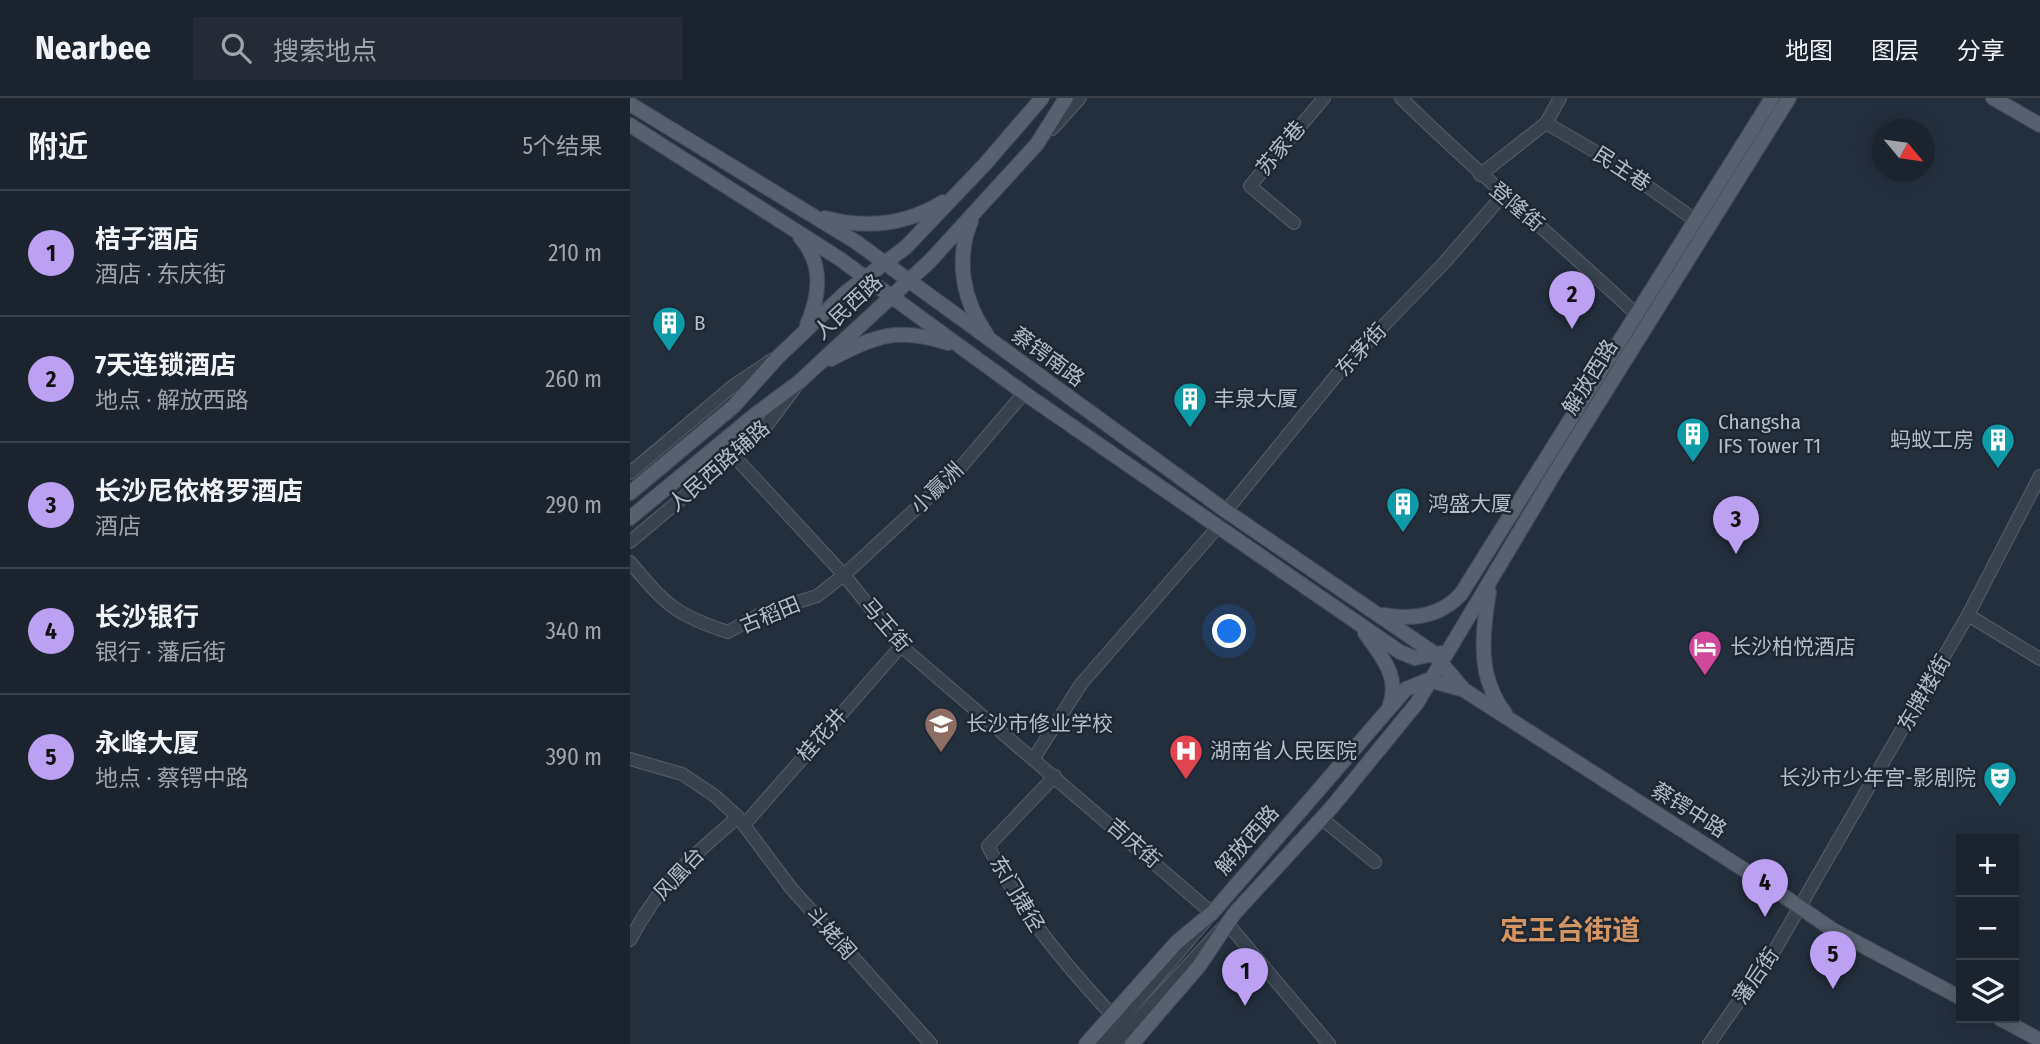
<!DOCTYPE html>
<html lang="zh">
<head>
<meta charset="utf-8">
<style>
  :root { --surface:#1b232e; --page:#242b36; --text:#f1f3f6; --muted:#a0a4aa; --line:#39404a; --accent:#bca0f2 }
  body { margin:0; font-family:"Fira Sans Condensed","Noto Sans SC",sans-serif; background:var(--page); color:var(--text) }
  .controls { position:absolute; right:21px; bottom:21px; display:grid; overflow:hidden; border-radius:0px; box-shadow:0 4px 18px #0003 }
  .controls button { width:63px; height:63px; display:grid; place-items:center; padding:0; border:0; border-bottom:2px solid var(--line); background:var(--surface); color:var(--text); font:35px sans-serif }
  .compass { position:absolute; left:1242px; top:21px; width:63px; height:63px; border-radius:50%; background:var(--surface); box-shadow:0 4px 18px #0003; rotate:119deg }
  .you { position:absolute; left:600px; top:534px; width:24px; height:24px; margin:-18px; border:5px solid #fff; border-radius:50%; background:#1a73e8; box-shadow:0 0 0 10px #1a73e833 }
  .badge { display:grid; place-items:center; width:46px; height:46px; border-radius:50%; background:var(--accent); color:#111; font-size:23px; font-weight:700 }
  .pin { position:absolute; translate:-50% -58px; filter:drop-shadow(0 2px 4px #0008) }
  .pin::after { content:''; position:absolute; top:37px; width:24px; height:21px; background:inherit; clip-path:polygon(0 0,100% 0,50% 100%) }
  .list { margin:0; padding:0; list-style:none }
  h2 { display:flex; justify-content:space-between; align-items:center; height:91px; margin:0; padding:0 28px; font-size:30px }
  h2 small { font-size:23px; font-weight:400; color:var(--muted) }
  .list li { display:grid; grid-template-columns:46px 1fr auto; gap:21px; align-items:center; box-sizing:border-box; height:126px; padding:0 28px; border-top:2px solid var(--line) }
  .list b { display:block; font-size:26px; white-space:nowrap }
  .list p { margin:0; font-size:23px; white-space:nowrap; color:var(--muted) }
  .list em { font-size:23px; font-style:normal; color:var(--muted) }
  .icon { flex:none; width:38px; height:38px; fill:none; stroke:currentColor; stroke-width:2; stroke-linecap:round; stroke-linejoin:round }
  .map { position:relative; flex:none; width:1410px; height:946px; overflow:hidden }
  header { display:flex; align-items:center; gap:42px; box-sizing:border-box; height:98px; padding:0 35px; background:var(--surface); border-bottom:2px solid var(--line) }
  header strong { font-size:33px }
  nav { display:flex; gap:38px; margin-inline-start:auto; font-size:24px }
  .search { width:490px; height:63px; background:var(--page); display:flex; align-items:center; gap:18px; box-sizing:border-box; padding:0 24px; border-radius:0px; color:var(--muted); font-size:26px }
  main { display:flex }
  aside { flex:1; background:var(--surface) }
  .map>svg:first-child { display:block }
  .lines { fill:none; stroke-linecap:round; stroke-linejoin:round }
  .minor-casing { stroke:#565f6c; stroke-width:14 }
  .major-casing { stroke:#414a57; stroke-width:16 }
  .minor { stroke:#38414e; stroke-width:12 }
  .major { stroke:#56606e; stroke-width:14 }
  .labels { text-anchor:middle; stroke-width:5; stroke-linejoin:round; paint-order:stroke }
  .street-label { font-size:21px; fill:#b4bcc9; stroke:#1d2633 }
  .poi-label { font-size:21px; fill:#b4bcc9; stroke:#1d2633; text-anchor:start }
  .district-label { font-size:28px; font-weight:bold; fill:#d59563; stroke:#1d2633 }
</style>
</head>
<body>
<header>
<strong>Nearbee</strong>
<div class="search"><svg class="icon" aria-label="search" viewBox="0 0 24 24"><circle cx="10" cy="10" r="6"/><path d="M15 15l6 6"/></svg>搜索地点</div>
<nav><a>地图</a><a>图层</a><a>分享</a></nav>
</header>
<main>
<aside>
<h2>附近<small>5个结果</small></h2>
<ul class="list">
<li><span class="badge">1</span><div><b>桔子酒店</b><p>酒店 · 东庆街</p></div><em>210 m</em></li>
<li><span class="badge">2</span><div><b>7天连锁酒店</b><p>地点 · 解放西路</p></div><em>260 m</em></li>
<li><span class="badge">3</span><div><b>长沙尼依格罗酒店</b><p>酒店</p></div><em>290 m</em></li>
<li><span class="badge">4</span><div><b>长沙银行</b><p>银行 · 藩后街</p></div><em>340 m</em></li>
<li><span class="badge">5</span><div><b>永峰大厦</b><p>地点 · 蔡锷中路</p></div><em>390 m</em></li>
</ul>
</aside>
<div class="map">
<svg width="1410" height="946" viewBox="0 0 1410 946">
  <rect width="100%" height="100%" fill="#242f3e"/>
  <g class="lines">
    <g class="minor-casing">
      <g id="minor">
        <path d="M771,0c76,75 158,143 235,216"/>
        <polyline points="916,25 983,64 1065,122"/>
        <polyline points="422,31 450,0"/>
        <polyline points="850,77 916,25 930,0"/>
        <polyline points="664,125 620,88 694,0"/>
        <polyline points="104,358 214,477 271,548 582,815 471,946"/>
        <polyline points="0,375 103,288 143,261"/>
        <polyline points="596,413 709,274 814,165 873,97"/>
        <polyline points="0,444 134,331 167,287"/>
        <path d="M0,464c35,42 45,53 98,70l34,-19 55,-17 27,-21 117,-108 63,-74"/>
        <polyline points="1338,517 1410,561"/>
        <polyline points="404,660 451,586 587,430"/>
        <polyline points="0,661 52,676 85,698 108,719 161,790 301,946"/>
        <path d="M425,678l-67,70c35,68 72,113 124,169"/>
        <polyline points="691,720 745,764"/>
        <polyline points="114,727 271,548"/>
        <path d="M0,842c30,-57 60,-82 108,-123"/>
        <polyline points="485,946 597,825 699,946"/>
        <polyline points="1079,946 1146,850 1338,517 1410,378"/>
      </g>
    </g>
    <g class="major-casing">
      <g id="major">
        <polyline points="1363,0 1410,27"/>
        <polyline points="0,6 226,144 596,413 801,553 834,592 1138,787 1203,832 1331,900"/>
        <polyline points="0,27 210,161 394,295 770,554 785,560 810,555"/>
        <path d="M195,120c42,11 81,7 118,-16"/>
        <path d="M341,123c-16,39 -8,80 16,114"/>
        <path d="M170,139c24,27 20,58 7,88"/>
        <path d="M201,261c44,-24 68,-32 117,-16"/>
        <polyline points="0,395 104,308 147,260 215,195 276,149 356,65 412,0"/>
        <polyline points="0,420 126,316 169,284 300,163 407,46 436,0"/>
        <path d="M859,494c-7,42 -12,85 16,121"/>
        <path d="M753,517c29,5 58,1 78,-21l311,-496"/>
        <path d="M735,535c16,22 35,44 25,72"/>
        <polyline points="1369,920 1410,942"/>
        <polyline points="456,946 547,844 582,815 776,591 798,582 831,591"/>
        <polyline points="502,946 569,868 604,816 702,709 787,605 924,376 1159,0"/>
      </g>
    </g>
    <use href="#minor" class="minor"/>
    <use href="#major" class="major"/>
  </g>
  <defs>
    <g id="building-pin" transform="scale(1.75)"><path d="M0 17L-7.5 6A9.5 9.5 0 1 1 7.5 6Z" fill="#0f9aa8" stroke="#1d2633"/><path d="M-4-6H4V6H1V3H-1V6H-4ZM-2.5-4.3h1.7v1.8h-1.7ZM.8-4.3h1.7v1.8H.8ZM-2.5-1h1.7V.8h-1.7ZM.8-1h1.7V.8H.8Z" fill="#fff"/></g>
    <g id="hotel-pin" transform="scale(1.75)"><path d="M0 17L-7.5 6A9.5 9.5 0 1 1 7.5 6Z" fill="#d1479c" stroke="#1d2633"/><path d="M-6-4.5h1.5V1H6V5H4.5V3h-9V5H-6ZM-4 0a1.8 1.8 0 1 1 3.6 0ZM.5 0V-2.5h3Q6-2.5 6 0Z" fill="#fff"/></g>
    <g id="school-pin" transform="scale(1.75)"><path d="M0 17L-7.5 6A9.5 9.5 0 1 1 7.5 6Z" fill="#8d6e63" stroke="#1d2633"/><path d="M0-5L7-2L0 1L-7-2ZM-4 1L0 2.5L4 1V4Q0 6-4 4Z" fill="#fff"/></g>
    <g id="hospital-pin" transform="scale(1.75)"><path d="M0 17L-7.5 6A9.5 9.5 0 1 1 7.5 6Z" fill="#e0444e" stroke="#1d2633"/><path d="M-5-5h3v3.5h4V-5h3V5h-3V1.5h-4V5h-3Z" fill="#fff"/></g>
    <g id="theatre-pin" transform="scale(1.75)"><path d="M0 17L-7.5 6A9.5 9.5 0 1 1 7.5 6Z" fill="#0f9aa8" stroke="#1d2633"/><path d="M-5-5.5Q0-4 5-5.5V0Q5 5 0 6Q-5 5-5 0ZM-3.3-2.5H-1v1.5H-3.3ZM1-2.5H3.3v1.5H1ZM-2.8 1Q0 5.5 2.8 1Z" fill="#fff"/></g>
  </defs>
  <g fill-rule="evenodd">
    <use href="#building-pin" x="39" y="225"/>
    <use href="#building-pin" x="560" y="301"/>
    <use href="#building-pin" x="1063" y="336"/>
    <use href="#building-pin" x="1368" y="342"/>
    <use href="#building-pin" x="773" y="406"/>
    <use href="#hotel-pin" x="1075" y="549"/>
    <use href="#school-pin" x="311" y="626"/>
    <use href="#hospital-pin" x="556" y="653"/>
    <use href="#theatre-pin" x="1370" y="680"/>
  </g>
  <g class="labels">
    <g class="street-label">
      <text transform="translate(651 50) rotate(-50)" y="7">苏家巷</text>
      <text transform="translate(992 71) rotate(33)" y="7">民主巷</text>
      <text transform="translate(887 109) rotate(40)" y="7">登隆街</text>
      <text transform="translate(218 209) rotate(-43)" y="7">人民西路</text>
      <text transform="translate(731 252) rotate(-47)" y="7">东茅街</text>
      <text transform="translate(418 259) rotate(36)" y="7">蔡锷南路</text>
      <text transform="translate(960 279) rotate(-58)" y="7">解放西路</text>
      <text transform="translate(89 368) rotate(-41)" y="7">人民西路辅路</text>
      <text transform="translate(307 390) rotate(-44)" y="7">小赢洲</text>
      <text transform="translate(140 517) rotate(-22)" y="7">古稻田</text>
      <text transform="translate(256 527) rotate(49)" y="7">马王街</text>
      <text transform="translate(1294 595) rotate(-60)" y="7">东牌楼街</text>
      <text transform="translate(192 637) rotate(-49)" y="7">桂花井</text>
      <text transform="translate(1059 712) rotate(32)" y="7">蔡锷中路</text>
      <text transform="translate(617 742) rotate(-49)" y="7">解放西路</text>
      <text transform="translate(504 745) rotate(41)" y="7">吉庆街</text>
      <text transform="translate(49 776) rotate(-47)" y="7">风凰台</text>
      <text transform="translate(387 796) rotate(59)" y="7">东门捷径</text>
      <text transform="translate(201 835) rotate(48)" y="7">斗姥阁</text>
      <text transform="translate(1126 878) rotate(-55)" y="7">藩后街</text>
    </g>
    <g class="poi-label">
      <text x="64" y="232">B</text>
      <text x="584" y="308">丰泉大厦</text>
      <text x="1088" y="331">Changsha<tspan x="1088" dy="24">IFS Tower T1</tspan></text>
      <text x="1344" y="349" text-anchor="end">蚂蚁工房</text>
      <text x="798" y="413">鸿盛大厦</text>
      <text x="1100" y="556">长沙柏悦酒店</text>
      <text x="336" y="633">长沙市修业学校</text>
      <text x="580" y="660">湖南省人民医院</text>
      <text x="1346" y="687" text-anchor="end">长沙市少年宫-影剧院</text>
    </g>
    <g class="district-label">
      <text x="940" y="842">定王台街道</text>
    </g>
  </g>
</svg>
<div class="controls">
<button>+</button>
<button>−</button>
<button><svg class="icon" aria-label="layers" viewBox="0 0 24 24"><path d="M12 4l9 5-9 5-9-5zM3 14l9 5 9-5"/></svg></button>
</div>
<svg class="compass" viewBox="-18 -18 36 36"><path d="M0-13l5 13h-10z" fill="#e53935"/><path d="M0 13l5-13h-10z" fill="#a0a4aa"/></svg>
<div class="you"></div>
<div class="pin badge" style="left:615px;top:908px">1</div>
<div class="pin badge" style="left:942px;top:231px">2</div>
<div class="pin badge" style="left:1106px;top:456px">3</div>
<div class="pin badge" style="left:1135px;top:819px">4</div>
<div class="pin badge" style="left:1203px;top:891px">5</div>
</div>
</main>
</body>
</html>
